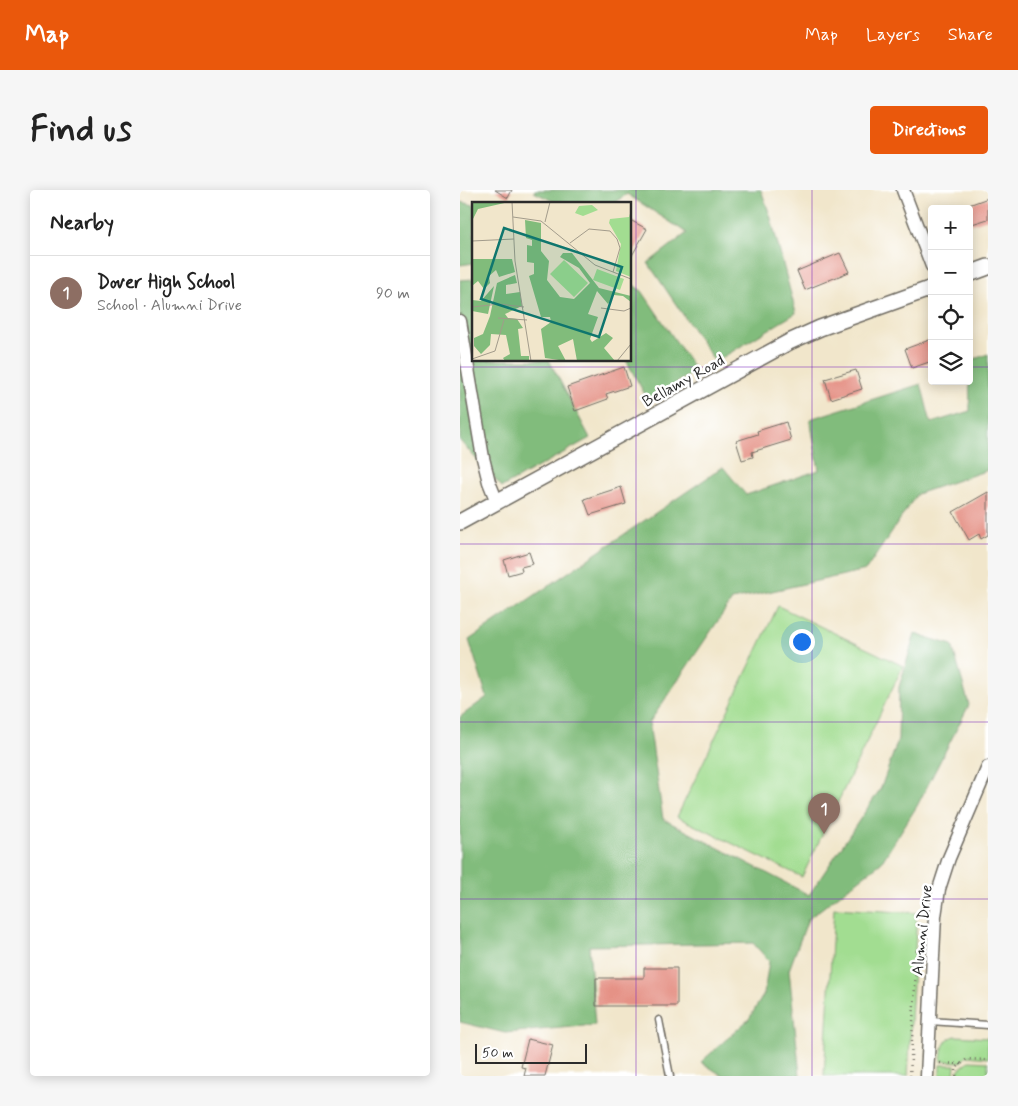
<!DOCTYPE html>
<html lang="en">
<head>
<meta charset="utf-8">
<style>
  :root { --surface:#fff; --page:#f6f6f6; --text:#222; --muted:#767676; --line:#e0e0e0; --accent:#ea580c }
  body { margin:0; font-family:Mynerve,sans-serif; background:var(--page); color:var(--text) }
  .controls { position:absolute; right:15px; top:15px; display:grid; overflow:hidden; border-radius:5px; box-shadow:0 2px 12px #0003 }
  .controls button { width:45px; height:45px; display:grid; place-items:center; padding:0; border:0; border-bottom:1px solid var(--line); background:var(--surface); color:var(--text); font:25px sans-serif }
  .scale { position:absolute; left:15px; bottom:12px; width:112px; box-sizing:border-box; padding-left:5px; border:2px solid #2b2b2b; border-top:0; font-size:14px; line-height:18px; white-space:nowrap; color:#2b2b2b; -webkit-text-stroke:4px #fff; paint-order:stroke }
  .you { position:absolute; left:341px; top:451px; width:18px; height:18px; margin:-12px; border:4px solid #fff; border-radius:50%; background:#1a73e8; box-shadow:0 0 0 8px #1a73e833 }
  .badge { display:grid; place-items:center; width:32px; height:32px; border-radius:50%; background:var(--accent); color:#fff; font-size:16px; font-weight:700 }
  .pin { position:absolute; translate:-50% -41px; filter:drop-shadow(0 1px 2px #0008) }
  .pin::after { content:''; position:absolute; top:26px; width:18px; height:15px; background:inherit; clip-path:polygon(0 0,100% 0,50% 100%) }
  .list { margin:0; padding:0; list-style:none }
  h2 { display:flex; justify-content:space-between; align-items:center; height:65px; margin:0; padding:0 20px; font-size:21px }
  h2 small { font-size:16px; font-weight:400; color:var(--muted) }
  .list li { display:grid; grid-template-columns:32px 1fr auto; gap:15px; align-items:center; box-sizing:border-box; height:75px; padding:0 20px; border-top:1px solid var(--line) }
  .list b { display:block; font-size:19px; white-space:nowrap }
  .list p { margin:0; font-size:16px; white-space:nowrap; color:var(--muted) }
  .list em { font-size:16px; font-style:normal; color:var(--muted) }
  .icon { flex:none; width:28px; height:28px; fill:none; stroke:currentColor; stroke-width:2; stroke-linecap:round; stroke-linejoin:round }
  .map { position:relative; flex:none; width:528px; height:886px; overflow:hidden; border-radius:5px }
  header { display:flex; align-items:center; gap:30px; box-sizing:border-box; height:70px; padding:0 25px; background:var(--accent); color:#fff }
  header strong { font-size:24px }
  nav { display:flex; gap:28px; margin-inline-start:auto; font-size:18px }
  .intro { display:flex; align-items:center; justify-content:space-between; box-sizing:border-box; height:120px; padding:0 30px }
  h1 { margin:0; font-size:35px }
  .button { padding:12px 22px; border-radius:5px; background:var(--accent); color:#fff; font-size:18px; font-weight:700 }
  main { display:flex; gap:30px; padding:0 30px }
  aside { flex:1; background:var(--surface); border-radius:5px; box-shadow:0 2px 12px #0003 }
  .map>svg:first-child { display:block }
  .green { fill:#a2dd91; stroke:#66845e }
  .forest { fill:#81bc7b; stroke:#567453 }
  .building { fill:#e59286 }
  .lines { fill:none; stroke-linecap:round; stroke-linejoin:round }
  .service-casing { stroke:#706c63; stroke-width:9 }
  .minor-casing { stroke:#706c63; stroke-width:15 }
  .tertiary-casing { stroke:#706c63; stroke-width:18 }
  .path { stroke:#706c63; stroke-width:2.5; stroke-dasharray:1 4; stroke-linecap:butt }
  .service { stroke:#fff; stroke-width:6 }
  .minor { stroke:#fff; stroke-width:12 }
  .tertiary { stroke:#fff; stroke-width:15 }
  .grid { fill:none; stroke:#7b2cbf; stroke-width:1; stroke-opacity:0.55 }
  .labels { text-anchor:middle; stroke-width:5; stroke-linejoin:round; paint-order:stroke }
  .street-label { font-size:16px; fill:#2b2b2b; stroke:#fff }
  .inset-road { fill:none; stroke:#a29b8b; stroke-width:1 }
  .view { fill:#0f766e; fill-opacity:0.15; stroke:#0f766e; stroke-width:2.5 }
  .inset-edge { fill:none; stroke:#2b2b2b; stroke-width:2.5 }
</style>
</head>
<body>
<header>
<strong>Map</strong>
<nav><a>Map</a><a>Layers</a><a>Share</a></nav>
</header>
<div class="intro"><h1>Find us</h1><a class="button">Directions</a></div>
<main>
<aside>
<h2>Nearby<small></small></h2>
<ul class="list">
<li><span class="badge" style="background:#8d6e63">1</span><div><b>Dover High School</b><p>School · Alumni Drive</p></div><em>90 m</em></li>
</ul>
</aside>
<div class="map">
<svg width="528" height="886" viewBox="0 0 528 886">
  <rect width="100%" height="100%" fill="#fff"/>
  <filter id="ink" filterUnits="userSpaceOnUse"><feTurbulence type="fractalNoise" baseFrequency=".02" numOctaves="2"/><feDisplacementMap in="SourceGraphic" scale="10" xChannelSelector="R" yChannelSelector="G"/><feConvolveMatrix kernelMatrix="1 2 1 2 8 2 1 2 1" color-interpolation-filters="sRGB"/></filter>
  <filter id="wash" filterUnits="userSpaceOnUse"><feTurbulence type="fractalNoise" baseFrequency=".0096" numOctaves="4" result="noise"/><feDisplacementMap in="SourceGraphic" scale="20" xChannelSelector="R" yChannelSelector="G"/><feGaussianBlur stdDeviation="1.12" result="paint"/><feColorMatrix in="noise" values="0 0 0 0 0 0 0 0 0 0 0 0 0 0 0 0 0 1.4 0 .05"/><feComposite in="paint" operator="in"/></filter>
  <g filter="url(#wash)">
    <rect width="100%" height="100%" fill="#f1e6cb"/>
    <g class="green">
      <polygon points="318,416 443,476 342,687 217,627"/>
      <polygon points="374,718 457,723 448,886 364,886"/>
      <path d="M496,846l32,2v20l-21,-2 -6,6 -20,-1c1,-12 2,-22 15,-25z"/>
      <polygon points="509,871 528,872 528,886 498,886 498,880"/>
      <polygon points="480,875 495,875 494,886 480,886"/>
    </g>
    <g class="forest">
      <polygon points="75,0 301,0 310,25 336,123 255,172 188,73 227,43 167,4 152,14 99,14 74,2"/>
      <polygon points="0,12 14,15 14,73 0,75"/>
      <polygon points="14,89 14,170 89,170 130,248 42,297 0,251 0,90"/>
      <polygon points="170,93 182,101 236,181 188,210 166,170 170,170"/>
      <polygon points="528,164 528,280 457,304 406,380 272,410 189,533 203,629 349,705 421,598 438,550 439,497 455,444 492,455 509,515 457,616 421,673 348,729 329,780 340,886 263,886 241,872 289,829 304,804 309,771 293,753 129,756 135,835 45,843 0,832 0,527 27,507 9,450 263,277 286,305 359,280 350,229 461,194 471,233 510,221 509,171"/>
    </g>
    <g id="blocks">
      <g class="building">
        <polygon points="35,0 52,0 48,8"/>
        <polygon points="528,8 528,29 512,34 509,25 509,19 507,19 506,16"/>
        <polygon points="170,30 187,39 170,69"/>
        <polygon points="380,63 389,82 345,100 337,81"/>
        <polygon points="472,149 472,171 452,178 445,159"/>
        <polygon points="164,177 170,196 146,204 148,209 115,221 107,197"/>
        <polygon points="396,180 402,199 371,209 365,189"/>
        <polygon points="326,232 331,250 292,262 293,267 282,270 276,251 298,244 297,241"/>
        <polygon points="161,297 166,314 130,325 124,309"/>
        <polygon points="528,302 528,345 521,349 519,344 509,350 493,322"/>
        <polygon points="69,362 73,374 61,377 62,381 48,385 44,370"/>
        <polygon points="184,778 217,778 217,816 136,816 136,788 184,788"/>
        <polygon points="68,849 93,855 85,886 64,886 66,878 61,877"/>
      </g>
    </g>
  </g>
  <g filter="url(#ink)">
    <use href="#blocks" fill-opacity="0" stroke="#706c63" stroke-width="1"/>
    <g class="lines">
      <g class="service-casing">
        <g id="service">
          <polyline points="199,830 210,886"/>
          <polyline points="470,831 528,835"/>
        </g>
      </g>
      <g class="minor-casing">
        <g id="minor">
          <polyline points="443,0 472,76"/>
          <polyline points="0,131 23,268 29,292 37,312"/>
          <polyline points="467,886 475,726 479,699 489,668 528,577"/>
        </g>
      </g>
      <g class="tertiary-casing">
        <g id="tertiary">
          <polyline points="509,84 528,77"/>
          <polyline points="0,332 329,152 360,138 472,98"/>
        </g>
      </g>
      <g class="path">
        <polyline points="480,873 502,874"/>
        <polyline points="450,886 457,760 455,760"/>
        <polyline points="496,886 496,878 507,869 528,870"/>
      </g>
      <use href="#service" class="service"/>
      <use href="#minor" class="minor"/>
      <use href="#tertiary" class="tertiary"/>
    </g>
  </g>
  <path class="grid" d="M176,0v886M352,0v886M0,177h472M509,177h19M0,354h528M0,532h528M0,709h528"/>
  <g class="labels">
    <g class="street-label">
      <text transform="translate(223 190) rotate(-29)" y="6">Bellamy Road</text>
      <text transform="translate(461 740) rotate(-84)" y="6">Alumni Drive</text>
    </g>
  </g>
  <g transform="translate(12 12)">
    <rect width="159" height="159" fill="#f1e6cb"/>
    <path d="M120,3l6,5 -15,6 -8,-3 4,-7zM159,8v67l-15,-6 5,-27 -12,-21 1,-4 19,-2zM92,58l24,23 -14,14 -24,-23zM125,67l27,10 -4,11 -27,-10z" fill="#a2dd91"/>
    <path d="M0,0h37l-31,7 -6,12zM53,18l16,3v28l8,10 -2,19 13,17 14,2 16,-16 -11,-15 -19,-11 3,-4h9l27,35 32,8v6l-8,-6 -9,-1 -6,9 -11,-13 -9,23 10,3 -8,22 2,3 14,-9 7,5 -9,10 11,13h-38l-4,-22 -15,7 8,15 -21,-3 -4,-29 10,-7 -1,-5h-9l-12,-41 5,-2v-11l-7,-1v-17l5,1v-6l-6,-2zM0,57h40l3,13 -16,5 -3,-7 -7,6 1,7 -6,6 -6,-8 -6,5zM43,73l2,8 -11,2v9l14,-2 2,14 -17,8 3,4 9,1 6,9 -5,1 3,27h8v5h-24l-2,-3 7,-4 -4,-19 -15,-1 -1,11 -9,9 -7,-8v-8l9,-4 7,-18 7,-33zM22,84l-6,28 -16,-3v-11l9,1z" fill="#81bc7b"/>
    <path class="inset-road" d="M40,0l3,59 16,100M41,15l28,4 54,44 36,14M73,20l5,-20M0,39l42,-2M98,41l19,-14 21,2 7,8 3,9 -7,24M0,105l27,-3 25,3M129,106l23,3 7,-3M26,116l29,2M0,157l23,-8 9,-31M145,159l14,-17"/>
    <path class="view" d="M32,26l118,39 -23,70 -118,-38z"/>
    <rect width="159" height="159" class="inset-edge"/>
  </g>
</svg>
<div class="controls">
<button>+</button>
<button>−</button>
<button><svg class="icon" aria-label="locate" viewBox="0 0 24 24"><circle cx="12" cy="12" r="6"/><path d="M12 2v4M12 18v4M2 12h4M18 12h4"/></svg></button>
<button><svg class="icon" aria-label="layers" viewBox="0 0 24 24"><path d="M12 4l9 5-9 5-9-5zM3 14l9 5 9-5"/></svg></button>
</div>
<div class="scale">50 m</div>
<div class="you"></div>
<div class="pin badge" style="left:364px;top:644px;background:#8d6e63">1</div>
</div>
</main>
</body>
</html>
